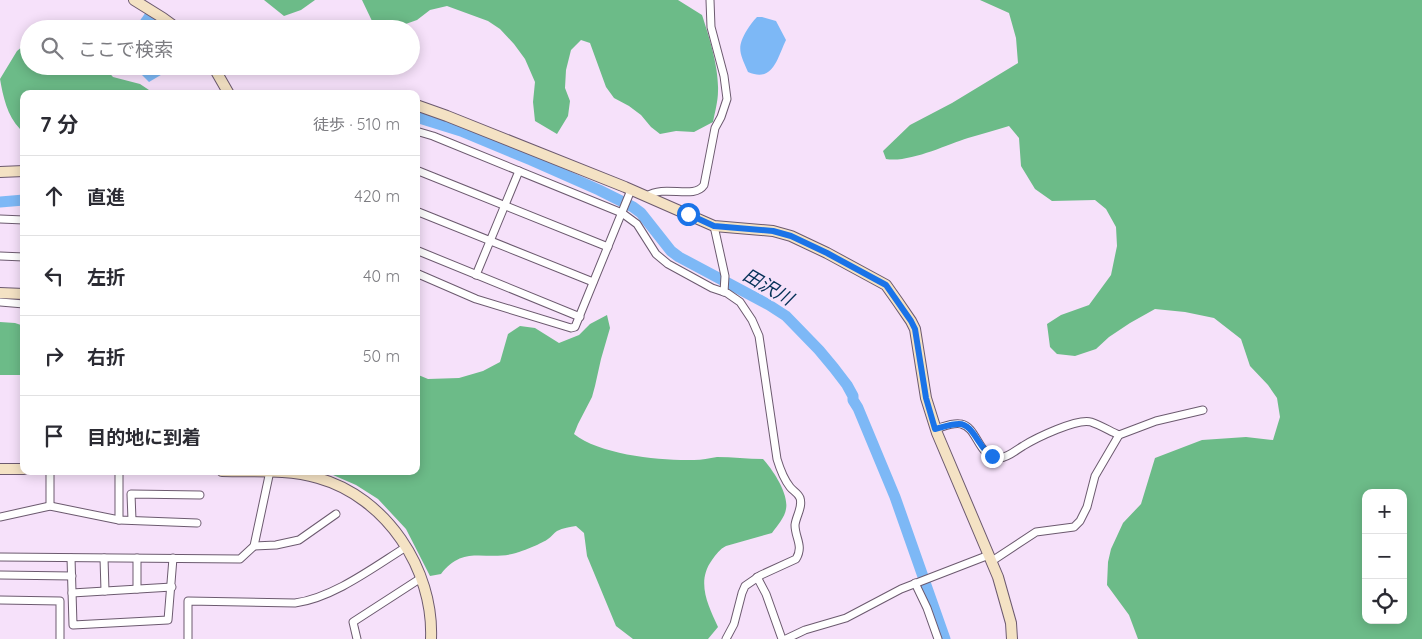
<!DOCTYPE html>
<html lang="ja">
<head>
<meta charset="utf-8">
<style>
  :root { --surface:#fff; --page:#f7f7f7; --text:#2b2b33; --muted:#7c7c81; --line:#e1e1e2 }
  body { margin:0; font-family:Quicksand,"Noto Sans JP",sans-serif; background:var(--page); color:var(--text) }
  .controls { position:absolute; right:15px; bottom:15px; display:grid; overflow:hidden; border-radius:10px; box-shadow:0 2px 12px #0003 }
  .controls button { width:45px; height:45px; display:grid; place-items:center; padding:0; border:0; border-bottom:1px solid var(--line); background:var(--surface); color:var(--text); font:25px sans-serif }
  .stop { position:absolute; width:15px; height:15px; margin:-11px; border:4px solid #1a73e8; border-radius:50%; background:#fff }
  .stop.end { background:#1a73e8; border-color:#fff; box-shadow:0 1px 5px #0008 }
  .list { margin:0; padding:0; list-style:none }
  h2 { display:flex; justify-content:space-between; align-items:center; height:65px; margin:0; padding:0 20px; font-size:21px }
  h2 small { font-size:16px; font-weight:400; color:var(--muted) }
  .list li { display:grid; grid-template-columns:32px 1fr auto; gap:15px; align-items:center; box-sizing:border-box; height:80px; padding:0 20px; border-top:1px solid var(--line) }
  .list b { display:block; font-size:19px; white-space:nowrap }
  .list em { font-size:16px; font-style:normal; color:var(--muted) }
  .icon { flex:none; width:28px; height:28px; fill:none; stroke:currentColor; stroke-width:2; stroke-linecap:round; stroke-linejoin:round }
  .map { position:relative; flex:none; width:1422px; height:639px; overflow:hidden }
  .search { position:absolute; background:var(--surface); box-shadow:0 2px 12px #0003; left:20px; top:20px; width:400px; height:55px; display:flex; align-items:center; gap:12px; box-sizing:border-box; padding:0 18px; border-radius:28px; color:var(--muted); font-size:19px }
  .panel { position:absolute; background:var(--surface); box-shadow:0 2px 12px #0003; left:20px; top:90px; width:400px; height:385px; border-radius:10px }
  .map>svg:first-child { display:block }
  .forest { fill:#6cbb88; fill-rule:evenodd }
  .water { fill:#7db8f6 }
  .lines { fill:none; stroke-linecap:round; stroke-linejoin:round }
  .river { stroke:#7db8f6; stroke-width:11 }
  .street-casing { stroke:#6c5a6f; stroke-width:9 }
  .secondary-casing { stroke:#6c5a6f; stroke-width:12 }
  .street { stroke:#fff; stroke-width:7 }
  .secondary { stroke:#f4e2c4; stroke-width:10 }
  .route { stroke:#1a73e8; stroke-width:6 }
  .labels { text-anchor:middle; stroke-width:5; stroke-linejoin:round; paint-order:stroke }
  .water-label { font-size:18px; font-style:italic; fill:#043057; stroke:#f6e1fa }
</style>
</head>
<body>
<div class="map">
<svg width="1422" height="639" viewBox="0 0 1422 639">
  <rect width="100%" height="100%" fill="#f6e1fa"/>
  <g class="forest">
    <polygon points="264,0 315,0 301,10 284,16"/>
    <path d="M362,0h316l24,15c7,21 17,53 16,76 0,10 -3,21 -5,31l-19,10 -18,-1 -16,3 -9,-7 -10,-12 -12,-9 -15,-8 -8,-11 -16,-44 -9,-3 -10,10 -5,20 -1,18 5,13 -2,15 -11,18 -22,-13 -2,-19 2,-20 -10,-23 -11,-15 -14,-15 -12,-8 -41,-15 -17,4 -13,10 -17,6 -20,-2 -8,-3z"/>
    <path d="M980,0h442v639h-284l-9,-24 -22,-30 1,-23 3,-13 12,-26 18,-19 14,-46 47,-18 44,-3 27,3 7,-23 -3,-19 -9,-13 -18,-19 -9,-27 -27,-21 -29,-6 -30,-3 -25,14 -21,14 -13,12 -21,7 -18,-2 -7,-7 -3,-23 14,-9 28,-10 22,-30 6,-29 -1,-19 -10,-18 -11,-9 -43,1 -17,-12 -14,-23 -2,-28 -10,-12c-13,4 -27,8 -41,12 -22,7 -59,25 -82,21l-3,-8 27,-26 42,-22 66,-40 -2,-25 -7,-25zM1366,493h37v127h-37z"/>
    <path d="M29,41v25h74l10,11 27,7 15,10h-131v33l-4,2c-13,-13 -17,-33 -20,-50l17,-28z"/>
    <path d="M607,315l3,13 -9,31 -6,27 -3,11 -14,27 -4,10c26,21 88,27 120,26 8,0 15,-2 23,-3 15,0 31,2 46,2 10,11 26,35 23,50 -1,8 -9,17 -14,24l-46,13c-6,3 -10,8 -14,14 -16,22 -4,45 6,67l-10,12h-75l-17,-13 -29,-70 -3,-23 -8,-7c-6,1 -13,2 -19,5 -3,2 -6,6 -9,8 -5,4 -25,12 -32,14 -30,9 -52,-9 -75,21l-11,2 -24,-47 -28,-30 -22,-14 -23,-10 -15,-4h98v-97l12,5 31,-1 24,-7 17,-9 8,-28 12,-8 15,2 24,15 20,-8 11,-11z"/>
    <polygon points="0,322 15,323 24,326 24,375 0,375"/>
  </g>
  <g class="water">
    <polygon points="146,12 173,29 134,29"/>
    <path d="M757,17h5l14,4 10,19c-9,19 -13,43 -38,32 -8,-19 -12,-24 -1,-42 3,-5 6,-9 10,-13z"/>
    <polygon points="133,66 176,66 149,82"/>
  </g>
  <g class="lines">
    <g class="river">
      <polyline points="416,117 461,131 531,160 599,190 633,207 641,213 671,251 679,257 769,305 786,316 819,350 834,368 847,385 853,396 853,400 858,408 895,497 945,639"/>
      <polyline points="0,202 24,200"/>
    </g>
    <g class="street-casing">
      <g id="street">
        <path d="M416,131l17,5 189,77 15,11 19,30 12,10 44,24 15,5 13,9 12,18 7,16 18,123c3,10 6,19 13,28 3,4 8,6 10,11 3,9 -4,18 -5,27 0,13 9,21 1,34l-35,16 -16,11 -3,7 -8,31 -8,15"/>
        <polyline points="416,170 608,247"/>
        <path d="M647,196c18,-12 47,4 57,-11l11,-57 6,-11 6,-18 -3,-23 -13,-49 -1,-27"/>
        <polyline points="416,211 593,282"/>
        <polyline points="0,219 24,220"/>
        <polyline points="714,226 725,276 724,292"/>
        <polyline points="416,250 580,317"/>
        <polyline points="0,256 24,257"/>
        <polyline points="416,273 476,299 571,328 575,327 631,190"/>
        <polyline points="476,275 519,171"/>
        <polyline points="0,302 24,304"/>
        <path d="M935,429c8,-2 18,-7 26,-5 17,3 17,35 39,34 9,-1 16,-8 23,-12 13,-8 54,-28 68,-24 9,3 19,9 28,13"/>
        <polyline points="50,471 50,506"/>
        <polyline points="0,517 50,506 119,520 197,523"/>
        <polyline points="119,520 119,471"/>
        <polyline points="132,520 131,494 200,495"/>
        <polyline points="254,546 276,545 299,540 336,514"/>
        <polyline points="0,557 240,559 254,546 270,471"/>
        <polyline points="71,558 73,625 168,620 173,558"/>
        <polyline points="104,558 105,591"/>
        <polyline points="137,558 137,589"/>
        <polyline points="992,561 1036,532 1074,527 1080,521 1087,507 1095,476 1119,435 1156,421 1203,410"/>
        <polyline points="0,575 72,576"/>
        <polyline points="757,577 766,594 782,639"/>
        <polyline points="915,583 927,608 938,639"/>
        <polyline points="72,593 172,587"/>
        <polyline points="0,600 60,601 60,639"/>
        <path d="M188,639v-38l107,2c38,-5 79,-36 111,-56"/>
        <polyline points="357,639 353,622 421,578"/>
        <polyline points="786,639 805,630 846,618 901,589 989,555"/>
      </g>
    </g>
    <g class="secondary-casing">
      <g id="secondary">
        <polyline points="134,0 163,18 178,29"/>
        <polyline points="213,66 229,94"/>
        <polyline points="416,105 447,116 625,187 714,226 773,231 791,236 827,253 886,285 898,302 911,321 915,329 926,398 937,433 998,577 1011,623 1012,639"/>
        <polyline points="0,172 24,171"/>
        <polyline points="0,293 24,294"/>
        <polyline points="0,469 24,469"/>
        <path d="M222,471c32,1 65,-2 96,7 68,19 116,91 113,161"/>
      </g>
    </g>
    <use href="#street" class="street"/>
    <use href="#secondary" class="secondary"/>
  </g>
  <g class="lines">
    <path class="route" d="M688,214l26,12 59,5 18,5 36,17 59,32 25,36 4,8 11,69 9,31c8,-2 16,-5 24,-5 15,0 19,24 33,32"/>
  </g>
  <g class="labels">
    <g class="water-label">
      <text transform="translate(768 287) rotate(30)" y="6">田沢川</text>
    </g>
  </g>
</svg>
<div class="controls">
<button>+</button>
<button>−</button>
<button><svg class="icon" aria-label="locate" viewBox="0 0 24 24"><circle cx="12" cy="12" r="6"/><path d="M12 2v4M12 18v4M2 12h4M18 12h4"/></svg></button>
</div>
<div class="stop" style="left:688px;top:214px"></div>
<div class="stop end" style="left:992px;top:456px"></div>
<div class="search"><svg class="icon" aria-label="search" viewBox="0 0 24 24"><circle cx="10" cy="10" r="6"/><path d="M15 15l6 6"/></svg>ここで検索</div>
<section class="panel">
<h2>7 分<small>徒歩 · 510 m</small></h2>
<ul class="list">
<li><svg class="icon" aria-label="ahead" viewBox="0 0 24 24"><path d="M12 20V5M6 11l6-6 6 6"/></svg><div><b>直進</b></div><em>420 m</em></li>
<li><svg class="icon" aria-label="left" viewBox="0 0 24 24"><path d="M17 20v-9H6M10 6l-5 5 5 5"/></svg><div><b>左折</b></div><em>40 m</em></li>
<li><svg class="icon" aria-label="right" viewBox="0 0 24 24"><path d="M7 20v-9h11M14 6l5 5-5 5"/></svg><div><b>右折</b></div><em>50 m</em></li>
<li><svg class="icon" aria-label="arrive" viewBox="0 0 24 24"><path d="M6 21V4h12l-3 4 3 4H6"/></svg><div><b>目的地に到着</b></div></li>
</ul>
</section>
</div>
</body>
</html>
